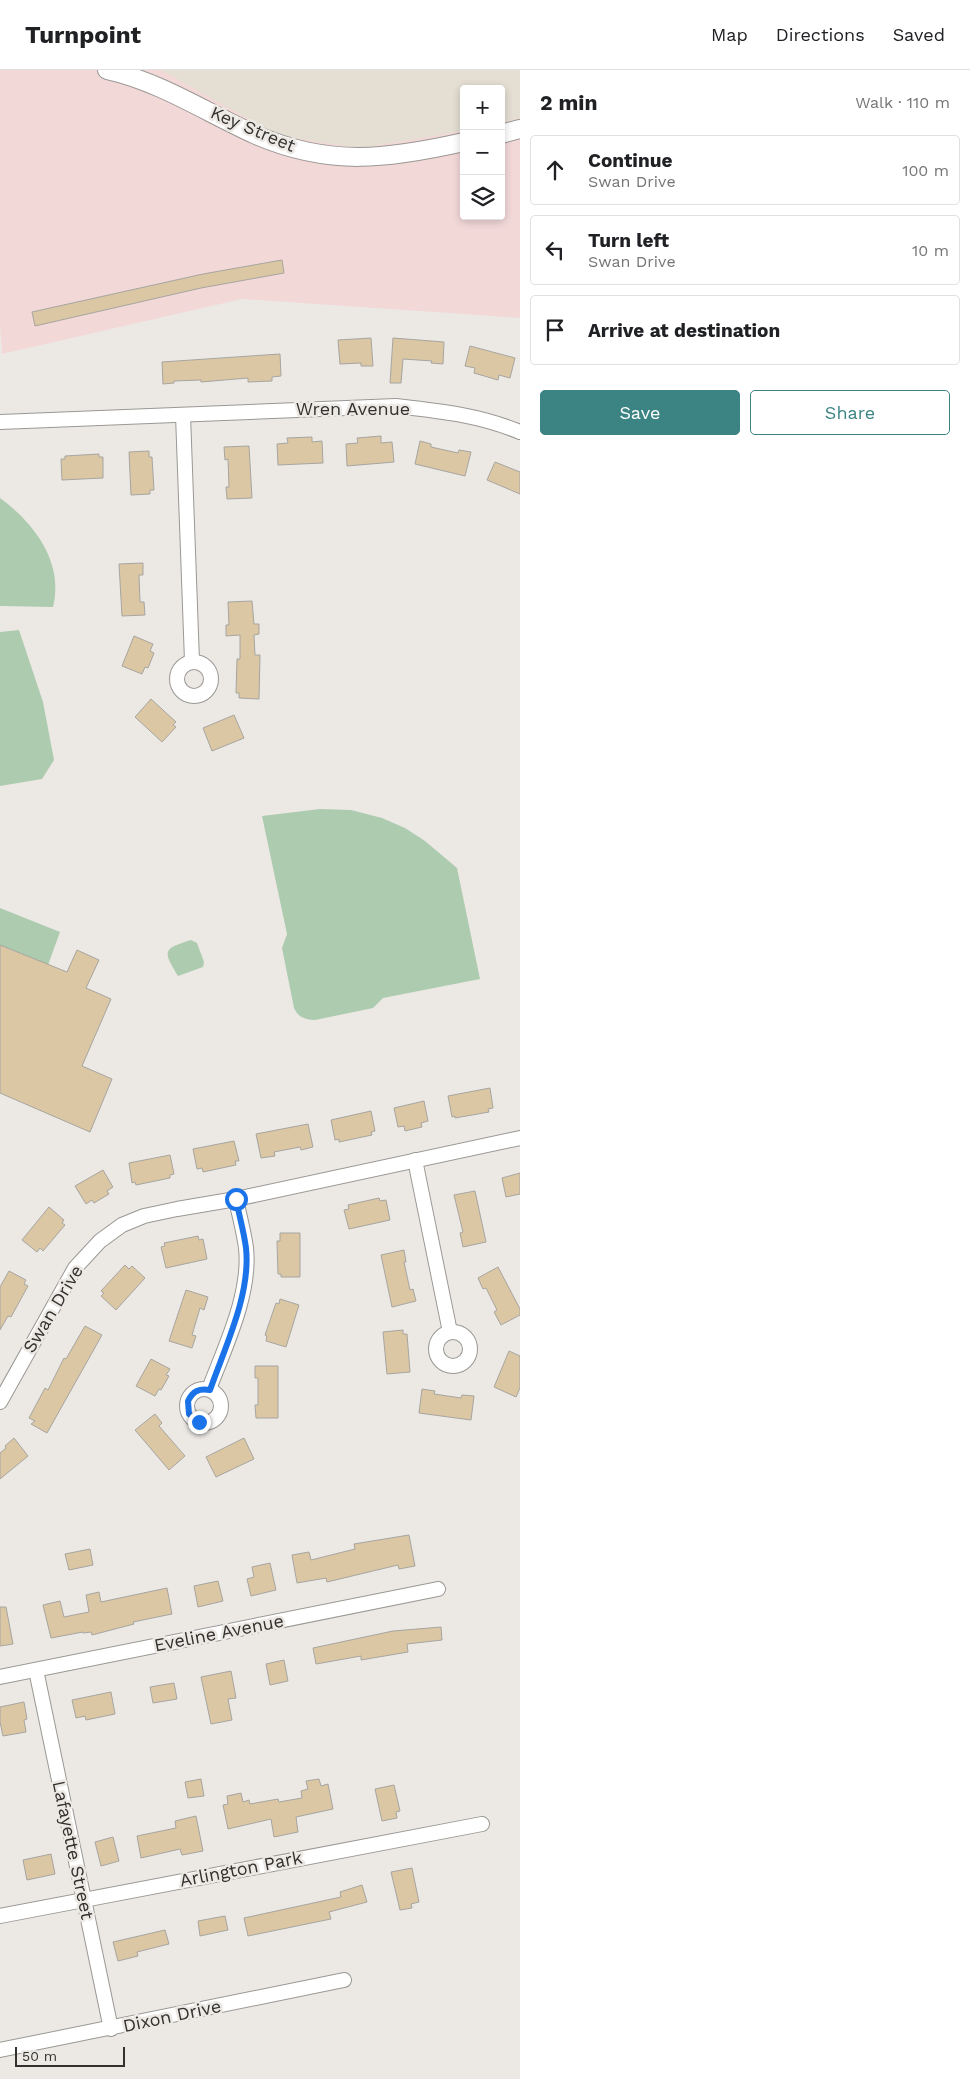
<!DOCTYPE html>
<html lang="en">
<head>
<meta charset="utf-8">
<style>
  :root { --surface:#fff; --page:#f2f2f2; --text:#202124; --muted:#757577; --line:#e0e0e0; --accent:#3c8483 }
  body { margin:0; font-family:"Work Sans",sans-serif; background:var(--page); color:var(--text) }
  .controls { position:absolute; right:15px; top:15px; display:grid; overflow:hidden; border-radius:5px; box-shadow:0 2px 8px #0003 }
  .controls button { width:45px; height:45px; display:grid; place-items:center; padding:0; border:0; border-bottom:1px solid var(--line); background:var(--surface); color:var(--text); font:25px sans-serif }
  .scale { position:absolute; left:15px; bottom:12px; width:110px; box-sizing:border-box; padding-left:5px; border:2px solid #32312f; border-top:0; font-size:14px; line-height:18px; white-space:nowrap; color:#32312f; -webkit-text-stroke:4px #ece9e5; paint-order:stroke }
  .stop { position:absolute; width:15px; height:15px; margin:-11px; border:4px solid #1a73e8; border-radius:50%; background:#fff }
  .stop.end { background:#1a73e8; border-color:#fff; box-shadow:0 1px 5px #0008 }
  .list { margin:0; padding:0; list-style:none }
  h2 { display:flex; justify-content:space-between; align-items:center; height:65px; margin:0; padding:0 20px; font-size:21px }
  h2 small { font-size:16px; font-weight:400; color:var(--muted) }
  .list li { display:grid; grid-template-columns:32px 1fr auto; gap:15px; align-items:center; box-sizing:border-box; height:70px; margin:0 10px 10px; padding:0 10px; border:1px solid var(--line); border-radius:5px }
  .list b { display:block; font-size:19px; white-space:nowrap }
  .list p { margin:0; font-size:16px; white-space:nowrap; color:var(--muted) }
  .list em { font-size:16px; font-style:normal; color:var(--muted) }
  .actions { display:flex; gap:10px; padding:15px 20px }
  .actions a { flex:1; padding:11px 0; border:1px solid var(--accent); border-radius:5px; text-align:center; font-size:18px; color:var(--accent) }
  .actions .main { background:var(--accent); color:#fff }
  .icon { flex:none; width:28px; height:28px; fill:none; stroke:currentColor; stroke-width:2; stroke-linecap:round; stroke-linejoin:round }
  .map { position:relative; flex:none; width:520px; height:2009px; overflow:hidden }
  header { display:flex; align-items:center; gap:30px; box-sizing:border-box; height:70px; padding:0 25px; background:var(--surface); border-bottom:1px solid var(--line) }
  header strong { font-size:24px }
  nav { display:flex; gap:28px; margin-inline-start:auto; font-size:18px }
  main { display:flex }
  aside { flex:1; background:var(--surface) }
  .map>svg:first-child { display:block }
  .commercial { fill:#f3d8d8; fill-rule:evenodd }
  .built { fill:#e4ded3 }
  .green { fill:#adcbaf }
  .building { fill:#dbc7a3; stroke:#a7a5a1 }
  .lines { fill:none; stroke-linecap:round; stroke-linejoin:round }
  .minor-casing { stroke:#9a9894; stroke-width:16 }
  .tertiary-casing { stroke:#9a9894; stroke-width:20 }
  .minor { stroke:#fff; stroke-width:14 }
  .tertiary { stroke:#fff; stroke-width:18 }
  .route { stroke:#1a73e8; stroke-width:6 }
  .labels { text-anchor:middle; stroke-width:5; stroke-linejoin:round; paint-order:stroke }
  .street-label { font-size:18px; fill:#32312f; stroke:#ece9e5 }
</style>
</head>
<body>
<header>
<strong>Turnpoint</strong>
<nav><a>Map</a><a>Directions</a><a>Saved</a></nav>
</header>
<main>
<div class="map">
<svg width="520" height="2009" viewBox="0 0 520 2009">
  <rect width="100%" height="100%" fill="#ece9e5"/>
  <path class="commercial" d="M0,0h520v248l-278,-19 -240,55 -2,-30zM464,19h37v127h-37z"/>
  <polygon class="built" points="161,0 520,0 520,48 501,53 501,19 464,19 464,61 361,78 279,66"/>
  <g class="green">
    <path d="M0,428c34,25 64,64 53,109l-53,-1z"/>
    <polygon points="19,560 43,632 54,690 42,709 0,716 0,562"/>
    <path d="M320,739l31,1 31,8 23,10 20,13 32,27 23,111 -97,19 -10,10 -58,12c-10,0 -17,-3 -21,-12l-12,-60 5,-14 -25,-118z"/>
    <polygon points="0,838 60,862 48,895 0,875"/>
    <path d="M191,870l6,3 7,19 -1,5 -25,9c-16,-26 -15,-27 13,-36z"/>
  </g>
  <g class="building">
    <polygon points="282,190 284,203 201,218 35,256 32,242 203,204"/>
    <polygon points="371,268 373,296 361,296 361,293 340,294 338,270"/>
    <polygon points="393,268 444,272 443,294 431,293 432,291 403,289 401,313 390,313"/>
    <polygon points="470,276 515,288 510,308 499,305 498,310 474,303 475,298 465,296"/>
    <polygon points="280,284 281,306 272,307 272,311 248,312 248,308 201,312 201,310 174,311 174,313 163,314 162,292"/>
    <polygon points="381,366 381,373 392,372 394,392 347,396 346,374 358,373 357,368"/>
    <polygon points="312,367 312,372 322,371 323,393 278,395 277,374 288,373 287,368"/>
    <polygon points="420,371 431,374 431,377 458,383 459,380 471,382 465,406 415,394"/>
    <polygon points="249,376 252,428 227,429 226,417 229,417 228,389 225,390 224,377"/>
    <polygon points="149,381 149,387 152,387 154,420 150,420 150,424 131,425 129,382"/>
    <polygon points="99,384 99,387 103,387 103,408 62,410 61,389 65,389 65,386"/>
    <polygon points="495,392 520,402 520,424 487,410"/>
    <polygon points="143,493 143,505 139,505 140,532 144,532 145,545 122,546 119,494"/>
    <polygon points="252,531 254,554 259,554 259,564 254,565 255,585 260,585 259,629 239,628 239,623 236,623 237,589 240,589 240,565 226,566 226,555 229,555 228,532"/>
    <polygon points="134,566 153,574 150,581 154,583 148,598 145,597 142,604 122,596"/>
    <polygon points="151,629 176,652 173,655 176,657 162,672 135,647"/>
    <polygon points="234,645 244,668 212,681 203,658"/>
    <polygon points="0,875 67,902 77,880 99,890 86,918 111,929 82,996 112,1009 90,1062 0,1023"/>
    <polygon points="490,1018 493,1038 488,1039 489,1042 455,1048 455,1046 452,1047 448,1026"/>
    <polygon points="424,1031 428,1051 421,1053 422,1057 405,1061 404,1056 398,1057 394,1038"/>
    <polygon points="371,1041 375,1061 371,1062 372,1065 339,1072 339,1069 335,1070 331,1050"/>
    <polygon points="308,1054 313,1077 301,1080 300,1077 274,1082 275,1086 261,1088 256,1064"/>
    <polygon points="234,1071 239,1091 235,1091 236,1095 203,1102 202,1098 197,1099 193,1079"/>
    <polygon points="170,1085 174,1104 170,1105 170,1108 136,1115 135,1112 132,1113 129,1093"/>
    <polygon points="103,1100 113,1117 107,1121 109,1124 94,1133 92,1130 86,1134 75,1116"/>
    <polygon points="520,1103 520,1124 506,1127 502,1108"/>
    <polygon points="475,1121 486,1172 463,1177 460,1163 463,1162 454,1125"/>
    <polygon points="379,1128 380,1131 386,1130 390,1150 349,1159 344,1140 349,1139 348,1135"/>
    <polygon points="49,1137 64,1150 62,1153 65,1155 43,1181 40,1178 37,1182 22,1170"/>
    <polygon points="280,1163 300,1163 300,1207 281,1207 281,1204 278,1204 277,1171 280,1171"/>
    <polygon points="198,1166 199,1170 203,1169 207,1189 166,1198 161,1177 165,1176 164,1173"/>
    <polygon points="404,1180 406,1192 404,1192 410,1220 413,1219 416,1231 392,1237 381,1185"/>
    <polygon points="125,1195 129,1199 132,1196 145,1208 116,1240 101,1226 104,1223 101,1221"/>
    <polygon points="498,1197 520,1239 520,1245 501,1255 494,1242 497,1240 486,1218 483,1219 478,1208"/>
    <polygon points="9,1201 26,1210 24,1214 28,1216 11,1247 8,1246 0,1260 0,1217"/>
    <polygon points="186,1220 208,1227 204,1240 200,1238 192,1265 196,1266 192,1278 169,1271"/>
    <polygon points="280,1229 299,1235 286,1277 266,1271 267,1266 265,1265 276,1233 279,1234"/>
    <polygon points="85,1256 102,1265 47,1363 31,1354 35,1351 29,1348 45,1318 48,1320 64,1288 66,1289"/>
    <polygon points="403,1260 403,1264 407,1264 410,1302 387,1304 383,1262"/>
    <polygon points="509,1281 520,1286 520,1318 516,1327 494,1317"/>
    <polygon points="151,1289 170,1299 166,1305 169,1306 161,1320 159,1319 155,1326 136,1316"/>
    <polygon points="255,1296 278,1296 278,1348 256,1348 255,1335 258,1335 258,1308 255,1308"/>
    <polygon points="422,1319 435,1321 434,1324 461,1328 462,1325 474,1326 471,1350 419,1343"/>
    <polygon points="155,1344 162,1353 159,1356 185,1386 169,1400 135,1360"/>
    <polygon points="14,1368 28,1386 0,1409 0,1383 6,1378 5,1376"/>
    <polygon points="244,1368 254,1389 216,1407 206,1387"/>
    <polygon points="409,1465 415,1496 399,1499 398,1495 327,1512 326,1508 297,1513 292,1485 309,1482 311,1490 355,1479 354,1474"/>
    <polygon points="90,1479 93,1495 69,1500 65,1484"/>
    <polygon points="270,1493 276,1520 251,1526 247,1509 254,1507 252,1497"/>
    <polygon points="218,1511 223,1531 198,1537 194,1516"/>
    <polygon points="167,1518 172,1544 133,1552 134,1554 92,1565 91,1562 83,1563 83,1562 51,1568 43,1535 60,1531 64,1547 89,1542 86,1525 99,1522 101,1532"/>
    <polygon points="0,1537 6,1537 13,1574 0,1576"/>
    <polygon points="441,1557 442,1570 407,1574 408,1582 361,1590 361,1586 316,1594 313,1578 393,1561"/>
    <polygon points="284,1590 288,1611 270,1615 266,1594"/>
    <polygon points="231,1601 236,1628 228,1629 232,1650 211,1654 201,1607"/>
    <polygon points="174,1613 177,1629 153,1633 150,1617"/>
    <polygon points="111,1622 115,1644 86,1650 85,1646 76,1648 72,1630"/>
    <polygon points="24,1632 27,1649 24,1650 26,1662 3,1666 0,1652 0,1637"/>
    <polygon points="201,1709 204,1726 188,1728 185,1712"/>
    <polygon points="319,1709 321,1716 328,1714 333,1739 296,1747 298,1762 274,1767 271,1749 228,1759 223,1735 228,1734 227,1726 241,1723 243,1732 249,1730 250,1734 278,1729 279,1732 302,1728 301,1721 308,1719 306,1711"/>
    <polygon points="394,1715 400,1741 396,1742 397,1748 382,1751 375,1719"/>
    <polygon points="196,1746 203,1781 182,1785 180,1779 141,1788 137,1766 176,1758 175,1751"/>
    <polygon points="113,1767 119,1791 101,1796 95,1772"/>
    <polygon points="51,1784 55,1804 27,1810 23,1790"/>
    <polygon points="412,1798 419,1832 411,1834 412,1838 400,1840 391,1802"/>
    <polygon points="362,1815 367,1832 329,1842 331,1849 248,1866 244,1848 341,1827 340,1822"/>
    <polygon points="225,1846 228,1860 200,1866 198,1851"/>
    <polygon points="165,1860 169,1874 137,1882 138,1886 118,1891 113,1872"/>
  </g>
  <g class="lines">
    <g class="minor-casing">
      <g id="minor">
        <polyline points="183,345 192,591"/>
        <path d="M0,352l396,-16c44,5 83,9 124,26"/>
        <circle cx="194" cy="609" r="17"/>
        <polyline points="415,1090 450,1262"/>
        <circle cx="453" cy="1279" r="17"/>
        <path d="M209,1319c16,-42 42,-95 37,-141 -2,-16 -7,-33 -10,-49"/>
        <circle cx="204" cy="1336" r="17"/>
        <polyline points="0,1332 75,1198 100,1171 122,1155 144,1146 177,1139 236,1129 520,1068"/>
        <polyline points="36,1600 111,1959"/>
        <polyline points="0,1607 438,1519"/>
        <polyline points="0,1846 482,1754"/>
        <polyline points="0,1980 344,1910"/>
      </g>
    </g>
    <g class="tertiary-casing">
      <g id="tertiary">
        <path d="M107,0c54,12 100,43 149,65 74,32 132,24 208,7"/>
        <polyline points="501,64 520,59"/>
      </g>
    </g>
    <use href="#minor" class="minor"/>
    <use href="#tertiary" class="tertiary"/>
  </g>
  <g class="lines">
    <path class="route" d="M199,1352l-10,-8 -1,-13c5,-10 11,-13 22,-11 15,-43 41,-96 36,-142 -2,-16 -7,-33 -10,-49"/>
  </g>
  <g class="labels">
    <g class="street-label">
      <text transform="translate(253 59) rotate(23)" y="6">Key Street</text>
      <text x="353" y="345">Wren Avenue</text>
      <text transform="translate(53 1239) rotate(-59)" y="6">Swan Drive</text>
      <text transform="translate(219 1563) rotate(-11)" y="6">Eveline Avenue</text>
      <text transform="translate(73 1780) rotate(78)" y="6">Lafayette Street</text>
      <text transform="translate(241 1799) rotate(-11)" y="6">Arlington Park</text>
      <text transform="translate(172 1946) rotate(-12)" y="6">Dixon Drive</text>
    </g>
  </g>
</svg>
<div class="controls">
<button>+</button>
<button>−</button>
<button><svg class="icon" aria-label="layers" viewBox="0 0 24 24"><path d="M12 4l9 5-9 5-9-5zM3 14l9 5 9-5"/></svg></button>
</div>
<div class="scale">50 m</div>
<div class="stop" style="left:236px;top:1129px"></div>
<div class="stop end" style="left:199px;top:1352px"></div>
</div>
<aside>
<h2>2 min<small>Walk · 110 m</small></h2>
<ul class="list">
<li><svg class="icon" aria-label="ahead" viewBox="0 0 24 24"><path d="M12 20V5M6 11l6-6 6 6"/></svg><div><b>Continue</b><p>Swan Drive</p></div><em>100 m</em></li>
<li><svg class="icon" aria-label="left" viewBox="0 0 24 24"><path d="M17 20v-9H6M10 6l-5 5 5 5"/></svg><div><b>Turn left</b><p>Swan Drive</p></div><em>10 m</em></li>
<li><svg class="icon" aria-label="arrive" viewBox="0 0 24 24"><path d="M6 21V4h12l-3 4 3 4H6"/></svg><div><b>Arrive at destination</b></div></li>
</ul>
<div class="actions"><a class="main">Save</a><a>Share</a></div>
</aside>
</main>
</body>
</html>
